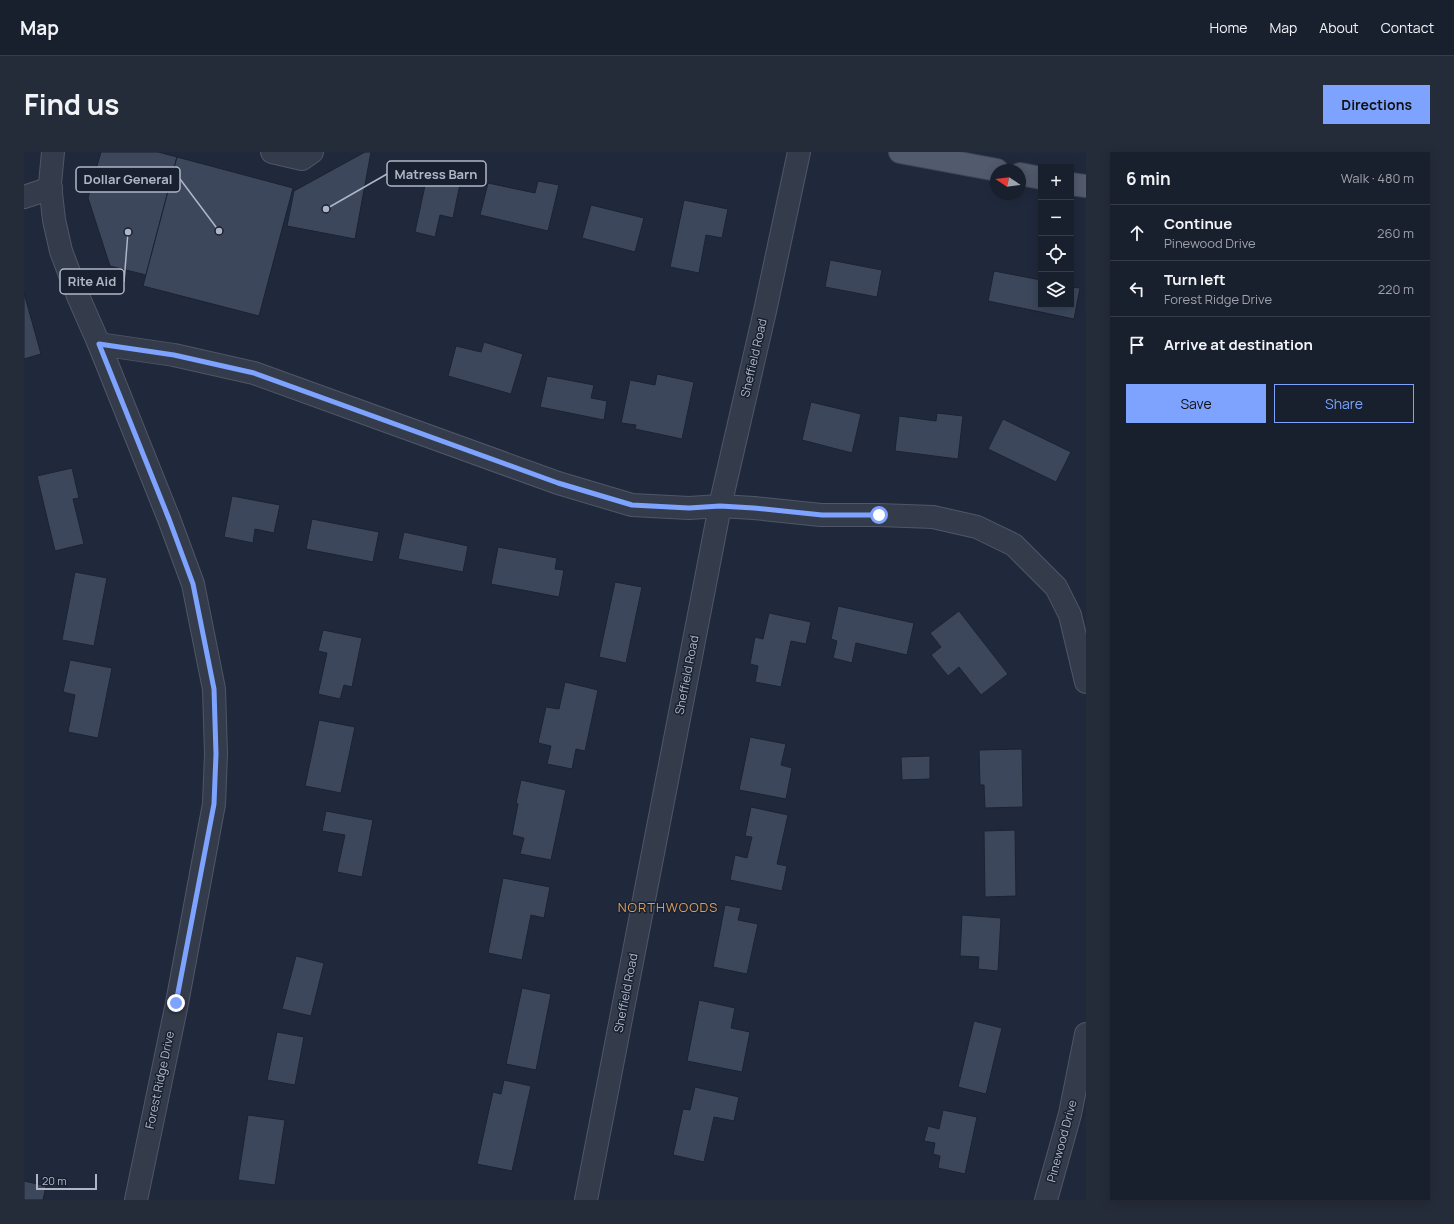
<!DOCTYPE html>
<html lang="en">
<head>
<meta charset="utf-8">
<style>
  :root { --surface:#181f2d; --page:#252c39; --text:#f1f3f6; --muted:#9fa2aa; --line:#363d49; --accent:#7da3ff }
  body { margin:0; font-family:Manrope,sans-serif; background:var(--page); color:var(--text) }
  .controls { position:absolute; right:12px; top:12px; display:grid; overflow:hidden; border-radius:0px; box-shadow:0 2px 10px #0003 }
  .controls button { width:36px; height:36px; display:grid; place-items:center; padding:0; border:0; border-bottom:1px solid var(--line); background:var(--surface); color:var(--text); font:20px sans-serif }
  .compass { position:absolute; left:966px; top:12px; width:36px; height:36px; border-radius:50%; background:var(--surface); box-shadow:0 2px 10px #0003; rotate:283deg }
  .scale { position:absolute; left:12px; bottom:10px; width:61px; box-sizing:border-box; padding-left:4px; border:2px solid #afb6c8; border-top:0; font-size:11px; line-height:14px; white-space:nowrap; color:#afb6c8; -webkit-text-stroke:3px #192131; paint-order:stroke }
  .stop { position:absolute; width:12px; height:12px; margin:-9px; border:3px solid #7da3ff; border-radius:50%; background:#fff }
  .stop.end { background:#7da3ff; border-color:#fff; box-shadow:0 1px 4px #0008 }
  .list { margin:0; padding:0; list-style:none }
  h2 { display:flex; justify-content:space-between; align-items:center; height:52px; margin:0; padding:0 16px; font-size:17px }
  h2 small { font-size:13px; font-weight:400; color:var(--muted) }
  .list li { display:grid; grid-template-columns:26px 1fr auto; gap:12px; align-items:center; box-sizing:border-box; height:56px; padding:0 16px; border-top:1px solid var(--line) }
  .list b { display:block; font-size:15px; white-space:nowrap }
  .list p { margin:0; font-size:13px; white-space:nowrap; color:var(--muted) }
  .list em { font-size:13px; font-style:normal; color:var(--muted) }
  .actions { display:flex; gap:8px; padding:12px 16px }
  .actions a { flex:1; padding:9px 0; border:1px solid var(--accent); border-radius:0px; text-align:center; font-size:14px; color:var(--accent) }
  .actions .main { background:var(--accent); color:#111 }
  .icon { flex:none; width:22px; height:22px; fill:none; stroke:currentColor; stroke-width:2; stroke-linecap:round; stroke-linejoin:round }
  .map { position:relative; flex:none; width:1062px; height:1048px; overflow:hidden; border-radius:0px }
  header { display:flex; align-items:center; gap:24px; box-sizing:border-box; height:56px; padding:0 20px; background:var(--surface); border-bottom:1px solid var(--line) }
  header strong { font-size:19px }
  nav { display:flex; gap:22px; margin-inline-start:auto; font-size:14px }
  .intro { display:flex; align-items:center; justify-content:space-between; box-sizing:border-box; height:96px; padding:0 24px }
  h1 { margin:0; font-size:28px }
  .button { padding:10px 18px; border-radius:0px; background:var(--accent); color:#111; font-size:14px; font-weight:700 }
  main { display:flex; gap:24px; padding:0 24px }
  aside { flex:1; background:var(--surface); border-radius:0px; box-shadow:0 2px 10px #0003 }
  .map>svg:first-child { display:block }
  .building { fill:#3c475c; stroke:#1b2333 }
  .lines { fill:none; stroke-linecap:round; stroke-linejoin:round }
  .minor-casing { stroke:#4f5667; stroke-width:24 }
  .major-casing { stroke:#3d4555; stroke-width:24 }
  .minor { stroke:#343c4c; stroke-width:22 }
  .major { stroke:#525a6d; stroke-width:22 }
  .route { stroke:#7da3ff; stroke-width:5 }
  .labels { text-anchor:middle; stroke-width:3; stroke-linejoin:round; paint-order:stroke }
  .street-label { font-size:12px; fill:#afb6c8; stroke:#192131 }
  .neighbourhood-label { font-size:13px; letter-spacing:1px; fill:#dd9d55; stroke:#192131 }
  .leader { fill:none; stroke:#afb6c8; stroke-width:1.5 }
  .callout-dot { fill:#afb6c8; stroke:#192131; stroke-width:1.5 }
  .callout { fill:#192131; stroke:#afb6c8; stroke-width:1.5 }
  .callout-label { font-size:13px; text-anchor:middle; font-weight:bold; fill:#afb6c8 }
</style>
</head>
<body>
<header>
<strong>Map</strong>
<nav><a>Home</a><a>Map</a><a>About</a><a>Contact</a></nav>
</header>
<div class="intro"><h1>Find us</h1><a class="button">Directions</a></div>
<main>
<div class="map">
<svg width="1062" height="1048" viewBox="0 0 1062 1048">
  <rect width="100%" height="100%" fill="#20293c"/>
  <g class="building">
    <polygon points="77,0 134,0 153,5 122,123 86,114 64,46"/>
    <polygon points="341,0 347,0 331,87 263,74 270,39"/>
    <polygon points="153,5 269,36 235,164 119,134"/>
    <polygon points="416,22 437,27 429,66 416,63 411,85 391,80 403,24 415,26"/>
    <polygon points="514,29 535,33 524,79 456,63 464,31 511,41"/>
    <polygon points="660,48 704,57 698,86 682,83 675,121 646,115"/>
    <polygon points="567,53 620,66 611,100 558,86"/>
    <polygon points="806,108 858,118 853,145 801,135"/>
    <polygon points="970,119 1017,128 1017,153 1047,153 1047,135 1056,136 1050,167 964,149"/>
    <polygon points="0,141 17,202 0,207"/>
    <polygon points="460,190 499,202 487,242 424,224 432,194 457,200"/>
    <polygon points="633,222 670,230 658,287 611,277 612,273 597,271 606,228 631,233"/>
    <polygon points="523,224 570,233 567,246 583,249 580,268 516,255"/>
    <polygon points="787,250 837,262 828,301 778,288"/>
    <polygon points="913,261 939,264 934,307 871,299 875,264 912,269"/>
    <polygon points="979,267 1047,300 1032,330 964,297"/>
    <polygon points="48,316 55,346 49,347 60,392 31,399 13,324"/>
    <polygon points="208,344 256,353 250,381 231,377 229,391 200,385"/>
    <polygon points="288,367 355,380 349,410 282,397"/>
    <polygon points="380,380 444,394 439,420 374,407"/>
    <polygon points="474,395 533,406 531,417 540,418 535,445 467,432"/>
    <polygon points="51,420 83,426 70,494 38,488"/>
    <polygon points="591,430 618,435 602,511 575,505"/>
    <polygon points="814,454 890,471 883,503 832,491 828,511 809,506 813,489 807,487"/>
    <polygon points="935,459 984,522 957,543 935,515 924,524 907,503 917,495 906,481"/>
    <polygon points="745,461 787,470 782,492 767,489 757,535 731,530 734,514 726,512 731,485 739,487"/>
    <polygon points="299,478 338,486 328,535 320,533 316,547 294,542 303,501 294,499"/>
    <polygon points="46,508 88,516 74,586 44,580 51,543 39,540"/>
    <polygon points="541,530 574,538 561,599 552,597 548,617 523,612 527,594 514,591 522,555 535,557"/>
    <polygon points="295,568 331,575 317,641 281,634"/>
    <polygon points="726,585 762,592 757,613 768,616 762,647 715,638"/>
    <polygon points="998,597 999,655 961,656 960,633 956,633 955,598"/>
    <polygon points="906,604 906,627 878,628 877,605"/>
    <polygon points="497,628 542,638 527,708 496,702 500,686 488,683 494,652 492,651"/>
    <polygon points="727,655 764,663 753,712 763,714 758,739 706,728 711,703 723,706 728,685 721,684"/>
    <polygon points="302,659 349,668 338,725 313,720 321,683 298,679"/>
    <polygon points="991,678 992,744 961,745 960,679"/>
    <polygon points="479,726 526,735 520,766 507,763 498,808 464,801"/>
    <polygon points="701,753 717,756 714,768 734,772 723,822 689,815"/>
    <polygon points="938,763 977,766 974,819 954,817 955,805 936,804"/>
    <polygon points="272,804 300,811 287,864 258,857"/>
    <polygon points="498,836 527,842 512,918 482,912"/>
    <polygon points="675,848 711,856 707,876 726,880 718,920 663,909"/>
    <polygon points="950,869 978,876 962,942 934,935"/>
    <polygon points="253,880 280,885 271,933 243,928"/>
    <polygon points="480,928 507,934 488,1019 453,1012 469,940 477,942"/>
    <polygon points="671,935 715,945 710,969 690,965 680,1010 649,1003 659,957 666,958"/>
    <polygon points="919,958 953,965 941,1022 914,1016 916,1004 909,1002 911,991 900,989 904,974 915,977"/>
    <polygon points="224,963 261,968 251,1033 214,1028"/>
    <polygon points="0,1029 22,1034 19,1048 0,1048"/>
  </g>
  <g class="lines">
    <g class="minor-casing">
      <g id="minor">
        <polyline points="29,0 26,32 30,68 37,99 54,144 75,192 145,367 169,432 190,537 192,602 190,652 153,851 112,1048"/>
        <polyline points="248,0 278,7 288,0"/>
        <polyline points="0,45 27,36"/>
        <polyline points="75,192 150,203 230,221 534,331 608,353 665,356 696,354 730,356 797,363 855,363 909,365 953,375 990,393 1032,435 1046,463 1062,530"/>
        <polyline points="562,1048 696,354 741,159 775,0"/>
        <polyline points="1022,1048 1046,962 1062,882"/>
      </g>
    </g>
    <g class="major-casing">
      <g id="major">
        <polyline points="876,0 973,18"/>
        <polyline points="996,22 1017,26"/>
        <polyline points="1047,32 1062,34"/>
      </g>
    </g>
    <use href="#minor" class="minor"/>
    <use href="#major" class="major"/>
  </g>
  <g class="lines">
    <polyline class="route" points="152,851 190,652 192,602 190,537 169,432 145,367 75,192 150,203 230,221 534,331 608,353 665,356 696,354 730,356 798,363 855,363"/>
  </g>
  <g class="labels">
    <g class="street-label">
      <text transform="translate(730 206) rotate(-77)" y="4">Sheffield Road</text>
      <text transform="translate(663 523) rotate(-79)" y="4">Sheffield Road</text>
      <text transform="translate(602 841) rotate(-79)" y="4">Sheffield Road</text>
      <text transform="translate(136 928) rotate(-78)" y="4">Forest Ridge Drive</text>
      <text transform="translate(1038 989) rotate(-75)" y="4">Pinewood Drive</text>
    </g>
    <g class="neighbourhood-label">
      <text x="644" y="760">NORTHWOODS</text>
    </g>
  </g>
  <path class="leader" d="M302 57L363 22M195 79L156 27M104 80L100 130"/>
  <g class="callout-dot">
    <circle cx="302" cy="57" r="4"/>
    <circle cx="195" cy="79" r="4"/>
    <circle cx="104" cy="80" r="4"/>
  </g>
  <g class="callout">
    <rect x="363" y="9" width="99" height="25" rx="4"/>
    <rect x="52" y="15" width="104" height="25" rx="4"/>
    <rect x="36" y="117" width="64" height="25" rx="4"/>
  </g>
  <g class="callout-label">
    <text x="412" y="27">Matress Barn</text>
    <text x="104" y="32">Dollar General</text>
    <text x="68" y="134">Rite Aid</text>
  </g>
</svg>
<div class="controls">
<button>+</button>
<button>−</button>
<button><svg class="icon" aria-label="locate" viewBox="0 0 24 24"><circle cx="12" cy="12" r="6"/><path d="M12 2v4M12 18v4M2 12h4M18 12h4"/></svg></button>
<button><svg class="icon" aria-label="layers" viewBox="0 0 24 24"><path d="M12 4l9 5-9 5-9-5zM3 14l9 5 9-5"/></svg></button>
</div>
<svg class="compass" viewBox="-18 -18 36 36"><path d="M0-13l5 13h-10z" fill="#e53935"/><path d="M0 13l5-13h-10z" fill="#9fa2aa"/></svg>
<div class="scale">20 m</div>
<div class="stop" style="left:855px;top:363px"></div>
<div class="stop end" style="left:152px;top:851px"></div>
</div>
<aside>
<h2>6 min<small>Walk · 480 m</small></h2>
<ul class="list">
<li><svg class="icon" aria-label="ahead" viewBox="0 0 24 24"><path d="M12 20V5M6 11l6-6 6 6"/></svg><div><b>Continue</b><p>Pinewood Drive</p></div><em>260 m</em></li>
<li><svg class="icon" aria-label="left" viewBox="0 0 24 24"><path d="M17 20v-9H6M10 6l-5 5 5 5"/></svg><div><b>Turn left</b><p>Forest Ridge Drive</p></div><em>220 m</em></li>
<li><svg class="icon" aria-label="arrive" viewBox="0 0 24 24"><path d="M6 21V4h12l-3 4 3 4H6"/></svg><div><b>Arrive at destination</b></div></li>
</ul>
<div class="actions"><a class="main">Save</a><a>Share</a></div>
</aside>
</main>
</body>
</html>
